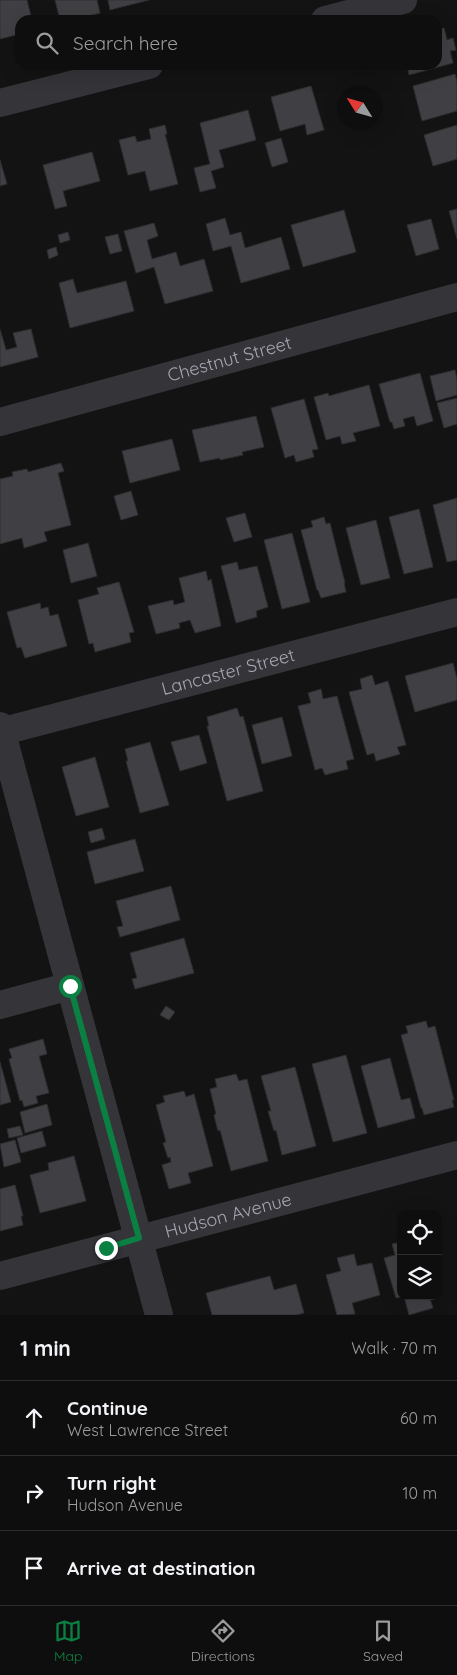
<!DOCTYPE html>
<html lang="en">
<head>
<meta charset="utf-8">
<style>
  :root { --surface:#0e0e0f; --page:#171718; --text:#f1f3f6; --muted:#9b9c9e; --line:#2e2e2f; --accent:#0b8043 }
  body { margin:0; font-family:Quicksand,sans-serif; background:var(--page); color:var(--text) }
  .controls { position:absolute; right:15px; bottom:15px; display:grid; overflow:hidden; border-radius:10px; box-shadow:0 5px 20px #0002 }
  .controls button { width:45px; height:45px; display:grid; place-items:center; padding:0; border:0; border-bottom:1px solid var(--line); background:var(--surface); color:var(--text); font:25px sans-serif }
  .compass { position:absolute; left:337px; top:85px; width:45px; height:45px; border-radius:50%; background:var(--surface); box-shadow:0 5px 20px #0002; rotate:307deg }
  .stop { position:absolute; width:15px; height:15px; margin:-11px; border:4px solid #0b8043; border-radius:50%; background:#fff }
  .stop.end { background:#0b8043; border-color:#fff; box-shadow:0 1px 5px #0008 }
  .list { margin:0; padding:0; list-style:none }
  h2 { display:flex; justify-content:space-between; align-items:center; height:65px; margin:0; padding:0 20px; font-size:21px }
  h2 small { font-size:16px; font-weight:400; color:var(--muted) }
  .list li { display:grid; grid-template-columns:32px 1fr auto; gap:15px; align-items:center; box-sizing:border-box; height:75px; padding:0 20px; border-top:1px solid var(--line) }
  .list b { display:block; font-size:19px; white-space:nowrap }
  .list p { margin:0; font-size:16px; white-space:nowrap; color:var(--muted) }
  .list em { font-size:16px; font-style:normal; color:var(--muted) }
  .icon { flex:none; width:28px; height:28px; fill:none; stroke:currentColor; stroke-width:2; stroke-linecap:round; stroke-linejoin:round }
  .map { position:relative; flex:none; width:457px; height:1315px; overflow:hidden }
  .search { position:absolute; background:var(--surface); box-shadow:0 5px 20px #0002; left:15px; right:15px; top:15px; height:55px; display:flex; align-items:center; gap:12px; box-sizing:border-box; padding:0 18px; border-radius:15px; color:var(--muted); font-size:19px }
  .sheet { height:290px; background:var(--surface) }
  nav { display:flex; justify-content:space-around; align-items:center; box-sizing:border-box; height:70px; border-top:1px solid var(--line); background:var(--surface); font-size:14px; color:var(--muted) }
  nav a { display:grid; justify-items:center; gap:2px }
  nav .on { color:var(--accent) }
  .map>svg:first-child { display:block }
  .building { fill:#404044; stroke:#2e2d30 }
  .lines { fill:none; stroke-linecap:round; stroke-linejoin:round }
  .minor { stroke:#353439; stroke-width:28 }
  .route { stroke:#0b8043; stroke-width:6 }
  .labels { text-anchor:middle; stroke-width:4; stroke-linejoin:round; paint-order:stroke }
  .street-label { font-size:18px; fill:#a6a7b4; stroke:#0e0e0f }
</style>
</head>
<body>
<div class="map">
<svg width="457" height="1315" viewBox="0 0 457 1315">
  <rect width="100%" height="100%" fill="#131314"/>
  <g class="building">
    <polygon points="0,0 27,0 32,20 20,20 20,34 0,39"/>
    <polygon points="55,0 97,0 100,13 72,20 60,20"/>
    <polygon points="108,0 149,0 110,10"/>
    <polygon points="444,28 447,40 453,38 456,50 450,51 453,63 409,75 407,65 437,65 437,30"/>
    <polygon points="455,74 457,82 457,111 422,121 413,86"/>
    <polygon points="311,86 324,130 307,135 305,124 280,131 271,97"/>
    <polygon points="248,110 256,140 219,150 224,167 211,171 216,188 200,192 194,168 210,164 200,123"/>
    <polygon points="165,125 167,134 165,134 178,184 150,191 145,171 128,175 119,140 135,136 137,142 151,139 149,129"/>
    <polygon points="457,125 457,159 433,166 424,135"/>
    <polygon points="281,138 288,162 272,167 265,143"/>
    <polygon points="92,152 100,181 63,191 67,206 55,209 43,165"/>
    <polygon points="0,160 7,184 0,186"/>
    <polygon points="457,209 457,239 449,211"/>
    <polygon points="344,210 356,252 303,267 291,225"/>
    <polygon points="225,218 230,235 241,232 245,248 281,237 290,269 241,283 231,246 213,251 206,224"/>
    <polygon points="431,219 439,249 416,256 407,225"/>
    <polygon points="154,223 158,236 147,240 152,259 176,252 180,266 204,259 213,291 165,304 154,267 136,273 124,231"/>
    <polygon points="68,232 70,240 60,243 58,235"/>
    <polygon points="118,234 122,251 110,254 105,237"/>
    <polygon points="56,247 58,255 49,259 47,250"/>
    <polygon points="73,279 77,293 126,281 134,311 70,328 59,283"/>
    <polygon points="0,329 6,350 17,347 13,333 31,329 38,357 0,367"/>
    <polygon points="455,370 457,380 457,395 436,401 430,376"/>
    <polygon points="420,373 433,421 417,426 414,416 403,419 405,426 394,429 392,422 390,422 379,384"/>
    <polygon points="369,385 380,426 353,433 356,441 342,444 340,436 326,440 314,397 328,393 329,396"/>
    <polygon points="457,398 457,424 444,428 437,403"/>
    <polygon points="304,399 318,449 312,450 314,457 296,462 294,455 285,458 271,408"/>
    <polygon points="256,416 264,447 242,452 243,455 220,460 220,458 200,462 192,430"/>
    <polygon points="172,439 180,470 130,483 122,451"/>
    <polygon points="61,463 64,471 58,473 71,525 44,532 47,541 24,548 22,538 0,544 0,479 13,476 12,472 27,469 28,472"/>
    <polygon points="131,491 138,515 121,520 114,496"/>
    <polygon points="457,498 457,560 447,562 433,505"/>
    <polygon points="419,509 433,567 404,574 389,517"/>
    <polygon points="245,513 252,537 234,542 226,518"/>
    <polygon points="324,517 326,524 330,523 345,583 344,583 346,592 321,598 318,590 317,590 301,530 313,527 311,521"/>
    <polygon points="376,520 390,578 361,585 346,528"/>
    <polygon points="292,533 310,602 282,609 264,540"/>
    <polygon points="88,543 97,576 71,583 63,550"/>
    <polygon points="237,562 239,570 257,566 268,607 256,611 257,617 236,623 221,566"/>
    <polygon points="206,571 208,581 211,579 221,626 195,633 190,620 179,623 180,628 156,634 148,606 173,600 174,605 185,602 179,578"/>
    <polygon points="119,582 134,632 129,633 131,642 95,652 93,643 89,644 78,600 99,594 97,588"/>
    <polygon points="40,603 41,609 48,607 50,616 58,614 67,646 25,658 21,647 17,648 7,612"/>
    <polygon points="453,663 457,679 457,700 415,712 405,676"/>
    <polygon points="372,675 375,685 388,681 406,745 397,747 400,754 376,761 374,753 367,755 349,692 362,689 360,679"/>
    <polygon points="321,689 323,699 337,696 354,759 346,761 348,769 325,775 322,768 315,770 298,706 311,703 308,693"/>
    <polygon points="237,708 240,717 243,716 263,791 227,801 207,726 209,726 207,717"/>
    <polygon points="282,717 292,756 262,764 252,725"/>
    <polygon points="199,735 207,763 180,771 171,742"/>
    <polygon points="150,742 169,805 140,813 126,761 128,761 125,749"/>
    <polygon points="95,757 109,807 76,816 62,767"/>
    <polygon points="102,828 105,839 91,843 88,832"/>
    <polygon points="135,839 144,871 95,884 87,852"/>
    <polygon points="171,886 180,920 120,937 117,927 123,926 116,901"/>
    <polygon points="184,938 194,973 135,989 132,979 137,978 130,953"/>
    <polygon points="166,1006 175,1012 169,1020 160,1015"/>
    <polygon points="426,1021 428,1028 435,1026 454,1100 452,1100 454,1107 424,1115 422,1108 421,1108 401,1035 408,1033 406,1026"/>
    <polygon points="43,1039 47,1054 39,1056 49,1093 36,1096 38,1103 24,1107 22,1100 20,1101 9,1059 12,1058 9,1049"/>
    <polygon points="346,1055 367,1133 333,1142 312,1064"/>
    <polygon points="390,1058 401,1100 410,1098 415,1118 378,1128 361,1066"/>
    <polygon points="0,1062 11,1102 0,1105"/>
    <polygon points="295,1067 316,1146 282,1155 276,1130 274,1131 268,1111 271,1111 261,1076"/>
    <polygon points="236,1074 239,1081 247,1079 268,1161 231,1171 220,1130 218,1131 214,1115 216,1114 210,1089 217,1087 215,1079"/>
    <polygon points="184,1091 186,1097 194,1094 213,1166 188,1173 191,1183 169,1189 162,1165 171,1162 170,1157 168,1158 163,1143 166,1142 156,1105 165,1102 163,1096"/>
    <polygon points="47,1104 52,1125 25,1133 20,1112"/>
    <polygon points="20,1126 23,1135 9,1138 7,1129"/>
    <polygon points="42,1131 46,1146 21,1153 17,1138"/>
    <polygon points="15,1140 21,1162 4,1167 0,1144"/>
    <polygon points="74,1156 86,1201 40,1213 30,1175 49,1170 48,1163"/>
    <polygon points="15,1185 23,1216 21,1216 23,1225 0,1231 0,1189"/>
    <polygon points="401,1242 401,1296 404,1296 396,1298 384,1258 395,1255 392,1244"/>
    <polygon points="354,1254 357,1266 372,1263 380,1295 352,1303 355,1314 337,1315 326,1275 341,1271 337,1258"/>
    <polygon points="270,1276 274,1290 296,1284 304,1313 296,1315 212,1315 206,1293"/>
    <polygon points="404,1296 429,1296 433,1308 409,1315"/>
  </g>
  <g class="lines">
    <g class="minor">
      <polyline points="325,20 403,0"/>
      <polyline points="0,103 149,65"/>
      <path id="s1" d="M0,422l457,-125"/>
      <polyline points="0,726 159,1315"/>
      <path id="s2" d="M0,732l457,-120"/>
      <polyline points="0,1005 70,986"/>
      <path id="s3" d="M0,1276l457,-121"/>
    </g>
  </g>
  <g class="lines">
    <polyline class="route" points="70,986 139,1238 106,1248"/>
  </g>
  <g class="labels">
    <g class="street-label">
      <text dy="6" stroke="none"><textPath href="#s1" startOffset="238">Chestnut Street</textPath></text>
      <text dy="6" stroke="none"><textPath href="#s2" startOffset="236">Lancaster Street</textPath></text>
      <text dy="6" stroke="none"><textPath href="#s3" startOffset="236">Hudson Avenue</textPath></text>
    </g>
  </g>
</svg>
<div class="controls">
<button><svg class="icon" aria-label="locate" viewBox="0 0 24 24"><circle cx="12" cy="12" r="6"/><path d="M12 2v4M12 18v4M2 12h4M18 12h4"/></svg></button>
<button><svg class="icon" aria-label="layers" viewBox="0 0 24 24"><path d="M12 4l9 5-9 5-9-5zM3 14l9 5 9-5"/></svg></button>
</div>
<svg class="compass" viewBox="-18 -18 36 36"><path d="M0-13l5 13h-10z" fill="#e53935"/><path d="M0 13l5-13h-10z" fill="#9b9c9e"/></svg>
<div class="stop" style="left:70px;top:986px"></div>
<div class="stop end" style="left:106px;top:1248px"></div>
<div class="search"><svg class="icon" aria-label="search" viewBox="0 0 24 24"><circle cx="10" cy="10" r="6"/><path d="M15 15l6 6"/></svg>Search here</div>
</div>
<section class="sheet">
<h2>1 min<small>Walk · 70 m</small></h2>
<ul class="list">
<li><svg class="icon" aria-label="ahead" viewBox="0 0 24 24"><path d="M12 20V5M6 11l6-6 6 6"/></svg><div><b>Continue</b><p>West Lawrence Street</p></div><em>60 m</em></li>
<li><svg class="icon" aria-label="right" viewBox="0 0 24 24"><path d="M7 20v-9h11M14 6l5 5-5 5"/></svg><div><b>Turn right</b><p>Hudson Avenue</p></div><em>10 m</em></li>
<li><svg class="icon" aria-label="arrive" viewBox="0 0 24 24"><path d="M6 21V4h12l-3 4 3 4H6"/></svg><div><b>Arrive at destination</b></div></li>
</ul>
</section>
<nav>
<a class="on"><svg class="icon" aria-label="map" viewBox="0 0 24 24"><path d="M3 6l6-2 6 2 6-2v14l-6 2-6-2-6 2zM9 4v14M15 6v14"/></svg>Map</a>
<a><svg class="icon" aria-label="directions" viewBox="0 0 24 24"><path d="M12 3l9 9-9 9-9-9zM9 14v-3h6M13 9l2 2-2 2"/></svg>Directions</a>
<a><svg class="icon" aria-label="saved" viewBox="0 0 24 24"><path d="M7 4h10v16l-5-4-5 4z"/></svg>Saved</a>
</nav>
</body>
</html>
